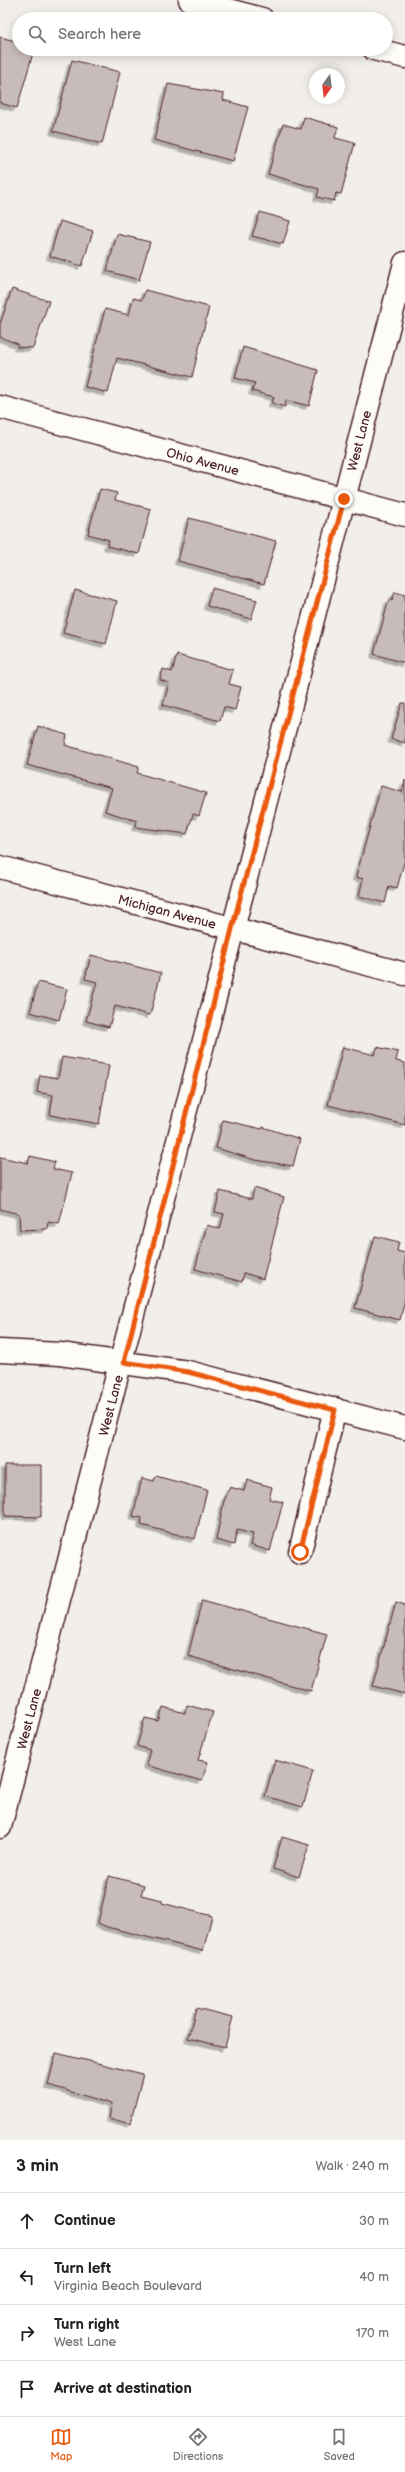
<!DOCTYPE html>
<html lang="en">
<head>
<meta charset="utf-8">
<style>
  :root { --surface:#fff; --page:#f6f6f6; --text:#222; --muted:#767676; --line:#e0e0e0; --accent:#ea580c }
  body { margin:0; font-family:"Balsamiq Sans",sans-serif; background:var(--page); color:var(--text) }
  .compass { position:absolute; left:309px; top:68px; width:36px; height:36px; border-radius:50%; background:var(--surface); box-shadow:0 2px 10px #0003; rotate:194deg }
  .stop { position:absolute; width:12px; height:12px; margin:-9px; border:3px solid #ea580c; border-radius:50%; background:#fff }
  .stop.end { background:#ea580c; border-color:#fff; box-shadow:0 1px 4px #0008 }
  .list { margin:0; padding:0; list-style:none }
  h2 { display:flex; justify-content:space-between; align-items:center; height:52px; margin:0; padding:0 16px; font-size:17px }
  h2 small { font-size:13px; font-weight:400; color:var(--muted) }
  .list li { display:grid; grid-template-columns:26px 1fr auto; gap:12px; align-items:center; box-sizing:border-box; height:56px; padding:0 16px; border-top:1px solid var(--line) }
  .list b { display:block; font-size:15px; white-space:nowrap }
  .list p { margin:0; font-size:13px; white-space:nowrap; color:var(--muted) }
  .list em { font-size:13px; font-style:normal; color:var(--muted) }
  .icon { flex:none; width:22px; height:22px; fill:none; stroke:currentColor; stroke-width:2; stroke-linecap:round; stroke-linejoin:round }
  .map { position:relative; flex:none; width:405px; height:2140px; overflow:hidden }
  .search { position:absolute; background:var(--surface); box-shadow:0 2px 10px #0003; left:12px; right:12px; top:12px; height:44px; display:flex; align-items:center; gap:10px; box-sizing:border-box; padding:0 14px; border-radius:22px; color:var(--muted); font-size:15px }
  .sheet { height:276px; background:var(--surface) }
  nav { display:flex; justify-content:space-around; align-items:center; box-sizing:border-box; height:56px; border-top:1px solid var(--line); background:var(--surface); font-size:11px; color:var(--muted) }
  nav a { display:grid; justify-items:center; gap:2px }
  nav .on { color:var(--accent) }
  .map>svg:first-child { display:block }
  .building { fill:#c8bbbb; stroke:#4a1f2b; filter:url(#shadow) }
  .lines { fill:none; stroke-linecap:round; stroke-linejoin:round }
  .minor-casing { stroke:#4a1f2b; stroke-width:25 }
  .major-casing { stroke:#4a1f2b; stroke-width:25 }
  .minor { stroke:#fdfcf7; stroke-width:22 }
  .major { stroke:#fdfcf7; stroke-width:22 }
  .route { stroke:#ea580c; stroke-width:5 }
  .labels { text-anchor:middle; stroke-width:3; stroke-linejoin:round; paint-order:stroke }
  .street-label { font-size:13px; fill:#4a1f2b; stroke:#fdfcf7 }
</style>
</head>
<body>
<div class="map">
<svg width="405" height="2140" viewBox="0 0 405 2140">
  <defs>
    <filter id="shadow"><feDropShadow dx="-3.5" dy="3.5" stdDeviation="0" flood-color="#0004"/></filter>
  </defs>
  <rect width="100%" height="100%" fill="#f2efeb"/>
  <filter id="ink" filterUnits="userSpaceOnUse"><feTurbulence type="fractalNoise" baseFrequency=".025" numOctaves="2"/><feDisplacementMap in="SourceGraphic" scale="8" xChannelSelector="R" yChannelSelector="G"/><feConvolveMatrix kernelMatrix="1 2 1 2 8 2 1 2 1" color-interpolation-filters="sRGB"/></filter>
  <g filter="url(#ink)">
    <g class="building">
      <polygon points="0,37 19,42 19,49 33,53 17,108 0,103"/>
      <polygon points="72,60 120,72 102,144 53,131"/>
      <polygon points="168,84 224,94 223,100 248,107 233,161 154,140"/>
      <polygon points="304,117 338,127 335,138 355,143 341,194 336,193 334,201 317,197 319,189 268,174 283,124 301,129"/>
      <polygon points="260,212 290,221 283,244 252,236"/>
      <polygon points="60,221 93,231 82,266 50,256"/>
      <polygon points="117,234 150,242 139,280 107,271"/>
      <polygon points="12,289 49,301 33,348 17,347 18,344 0,337 0,324"/>
      <polygon points="145,290 209,307 192,377 117,358 108,393 85,387 105,309 129,315 133,298 142,300"/>
      <polygon points="243,347 318,370 309,406 286,400 285,407 272,403 274,397 252,391 255,383 235,378"/>
      <polygon points="100,489 117,493 115,500 151,509 139,554 107,546 109,540 88,534"/>
      <polygon points="189,518 276,541 264,584 178,561"/>
      <polygon points="212,588 257,600 251,619 207,606"/>
      <polygon points="75,590 117,601 106,644 63,633"/>
      <polygon points="395,592 405,595 405,663 374,654 389,599 392,601"/>
      <polygon points="177,655 233,670 229,684 241,687 235,710 224,707 220,721 163,705 169,683 160,680 163,669 172,672"/>
      <polygon points="402,703 405,703 405,743 391,739"/>
      <polygon points="38,726 67,735 65,745 139,767 137,773 206,793 199,816 193,814 187,834 135,827 137,821 105,811 112,788 27,765"/>
      <polygon points="405,780 405,859 397,888 389,886 385,903 359,896 363,879 356,877 381,786 402,792"/>
      <polygon points="91,955 161,973 150,1015 115,1006 109,1027 86,1021 97,982 85,979"/>
      <polygon points="38,982 67,989 59,1020 30,1012"/>
      <polygon points="343,1047 375,1055 377,1047 398,1052 396,1061 405,1063 405,1125 328,1105"/>
      <polygon points="62,1057 109,1065 99,1124 50,1115 53,1095 37,1092 40,1075 58,1078"/>
      <polygon points="223,1120 262,1129 263,1127 300,1139 293,1166 255,1160 216,1148"/>
      <polygon points="30,1156 55,1162 53,1169 72,1173 59,1224 48,1222 47,1229 20,1230 19,1214 0,1209 0,1157 28,1163"/>
      <polygon points="254,1188 284,1197 263,1279 244,1273 242,1282 195,1269 207,1225 220,1229 224,1214 215,1212 220,1191 252,1199"/>
      <polygon points="375,1236 399,1242 397,1251 405,1253 405,1299 400,1320 355,1308"/>
      <polygon points="5,1465 41,1465 41,1517 5,1516"/>
      <polygon points="156,1476 207,1490 195,1539 141,1525 142,1518 133,1516 142,1478 154,1481"/>
      <polygon points="247,1480 272,1487 269,1499 283,1502 270,1551 250,1545 253,1534 237,1530 234,1545 216,1540 224,1501 230,1487 244,1491"/>
      <polygon points="202,1600 327,1634 311,1691 188,1656"/>
      <polygon points="396,1602 405,1605 405,1694 373,1686"/>
      <polygon points="187,1705 213,1712 198,1760 208,1762 202,1781 146,1765 150,1750 137,1746 145,1718 158,1721 163,1707 185,1713"/>
      <polygon points="275,1760 313,1771 303,1807 265,1796"/>
      <polygon points="282,1837 309,1845 299,1877 273,1869"/>
      <polygon points="109,1876 144,1885 141,1895 162,1900 162,1903 212,1916 203,1951 107,1927 98,1923"/>
      <polygon points="196,2008 233,2017 225,2047 188,2038"/>
      <polygon points="56,2053 143,2074 130,2124 109,2118 112,2104 48,2085"/>
    </g>
    <g class="lines">
      <g class="minor-casing">
        <g id="minor">
          <polyline points="190,0 262,19"/>
          <polyline points="374,49 405,57"/>
          <path id="s1" d="M0,407l405,108"/>
          <path id="s2" d="M0,867l405,107"/>
          <polyline points="300,1552 335,1409"/>
          <path id="s3" d="M0,1827c138,-520 269,-1043 405,-1564"/>
        </g>
      </g>
      <g class="major-casing">
        <polyline id="major" points="0,1351 60,1354 188,1372 405,1428"/>
      </g>
      <use href="#minor" class="minor"/>
      <use href="#major" class="major"/>
    </g>
  </g>
  <g class="lines" filter="url(#ink)">
    <polyline class="route" points="300,1552 335,1410 188,1372 124,1362 232,929 344,499"/>
  </g>
  <g class="labels">
    <g class="street-label">
      <text dy="5" stroke="none"><textPath href="#s3" startOffset="1432">West Lane</textPath></text>
      <text dy="5" stroke="none"><textPath href="#s1" startOffset="210">Ohio Avenue</textPath></text>
      <text dy="5" stroke="none"><textPath href="#s2" startOffset="173">Michigan Avenue</textPath></text>
      <text dy="5" stroke="none"><textPath href="#s3" startOffset="436">West Lane</textPath></text>
      <text dy="5" stroke="none"><textPath href="#s3" startOffset="112">West Lane</textPath></text>
    </g>
  </g>
</svg>
<svg class="compass" viewBox="-18 -18 36 36"><path d="M0-13l5 13h-10z" fill="#e53935"/><path d="M0 13l5-13h-10z" fill="#767676"/></svg>
<div class="stop" style="left:300px;top:1552px"></div>
<div class="stop end" style="left:344px;top:499px"></div>
<div class="search"><svg class="icon" aria-label="search" viewBox="0 0 24 24"><circle cx="10" cy="10" r="6"/><path d="M15 15l6 6"/></svg>Search here</div>
</div>
<section class="sheet">
<h2>3 min<small>Walk · 240 m</small></h2>
<ul class="list">
<li><svg class="icon" aria-label="ahead" viewBox="0 0 24 24"><path d="M12 20V5M6 11l6-6 6 6"/></svg><div><b>Continue</b></div><em>30 m</em></li>
<li><svg class="icon" aria-label="left" viewBox="0 0 24 24"><path d="M17 20v-9H6M10 6l-5 5 5 5"/></svg><div><b>Turn left</b><p>Virginia Beach Boulevard</p></div><em>40 m</em></li>
<li><svg class="icon" aria-label="right" viewBox="0 0 24 24"><path d="M7 20v-9h11M14 6l5 5-5 5"/></svg><div><b>Turn right</b><p>West Lane</p></div><em>170 m</em></li>
<li><svg class="icon" aria-label="arrive" viewBox="0 0 24 24"><path d="M6 21V4h12l-3 4 3 4H6"/></svg><div><b>Arrive at destination</b></div></li>
</ul>
</section>
<nav>
<a class="on"><svg class="icon" aria-label="map" viewBox="0 0 24 24"><path d="M3 6l6-2 6 2 6-2v14l-6 2-6-2-6 2zM9 4v14M15 6v14"/></svg>Map</a>
<a><svg class="icon" aria-label="directions" viewBox="0 0 24 24"><path d="M12 3l9 9-9 9-9-9zM9 14v-3h6M13 9l2 2-2 2"/></svg>Directions</a>
<a><svg class="icon" aria-label="saved" viewBox="0 0 24 24"><path d="M7 4h10v16l-5-4-5 4z"/></svg>Saved</a>
</nav>
</body>
</html>
